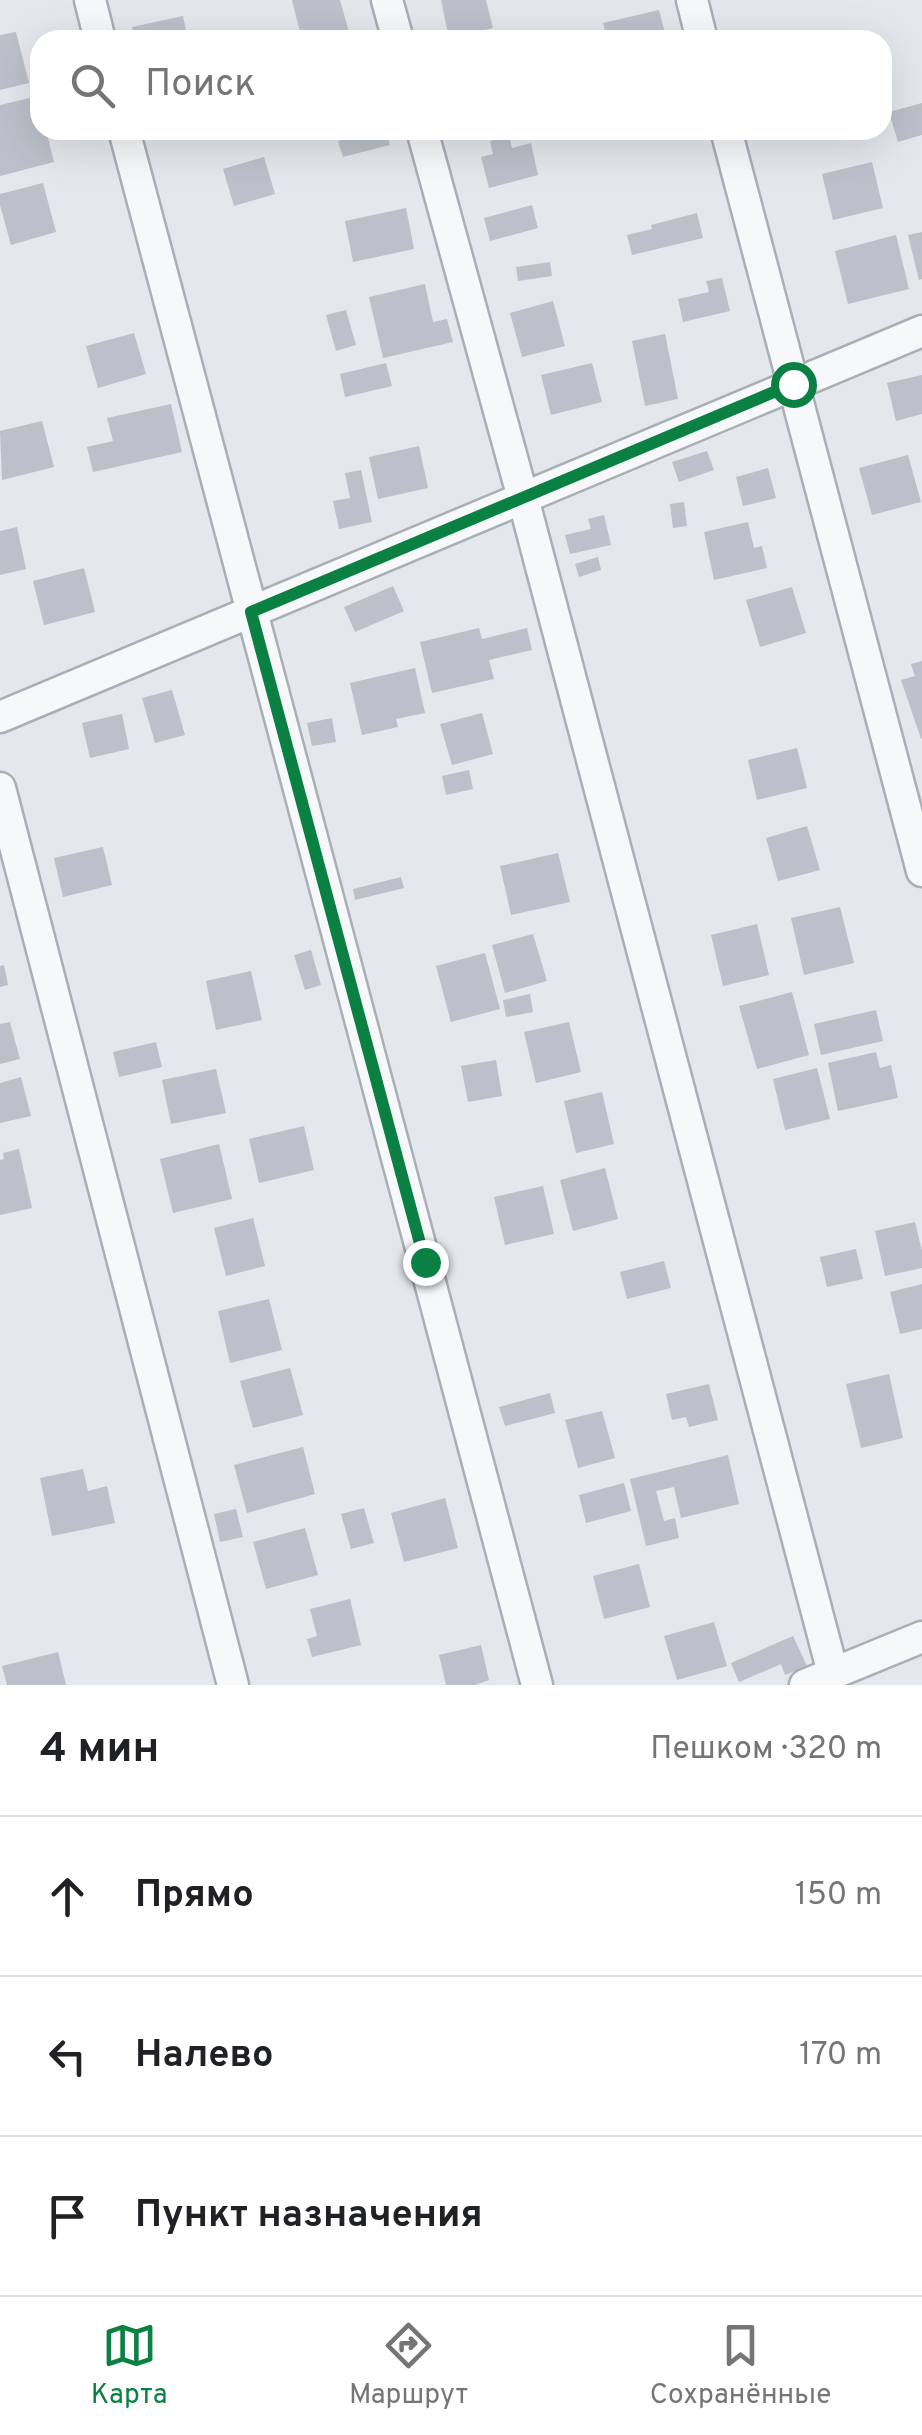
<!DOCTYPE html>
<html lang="ru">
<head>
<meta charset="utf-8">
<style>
  :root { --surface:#fff; --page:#f2f2f2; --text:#202124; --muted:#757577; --line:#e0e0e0; --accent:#0b8043 }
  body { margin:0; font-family:Overpass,sans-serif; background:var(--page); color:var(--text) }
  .stop { position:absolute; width:30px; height:30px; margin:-22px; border:8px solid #0b8043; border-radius:50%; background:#fff }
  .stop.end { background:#0b8043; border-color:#fff; box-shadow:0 2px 10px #0008 }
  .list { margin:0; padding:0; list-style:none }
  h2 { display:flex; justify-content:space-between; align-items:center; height:130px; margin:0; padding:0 40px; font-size:42px }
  h2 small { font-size:32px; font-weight:400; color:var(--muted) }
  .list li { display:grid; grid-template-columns:65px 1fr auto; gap:30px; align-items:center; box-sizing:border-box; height:160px; padding:0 40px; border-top:2px solid var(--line) }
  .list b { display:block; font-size:38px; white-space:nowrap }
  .list em { font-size:32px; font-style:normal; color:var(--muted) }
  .icon { flex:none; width:55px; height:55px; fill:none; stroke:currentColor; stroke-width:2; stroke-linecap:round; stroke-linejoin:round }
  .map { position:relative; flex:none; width:922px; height:1685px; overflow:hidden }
  .search { position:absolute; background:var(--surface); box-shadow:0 10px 40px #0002; left:30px; right:30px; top:30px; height:110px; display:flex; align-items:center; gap:25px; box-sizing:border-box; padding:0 35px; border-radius:30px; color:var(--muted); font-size:38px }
  .sheet { height:610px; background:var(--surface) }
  nav { display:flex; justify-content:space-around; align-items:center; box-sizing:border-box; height:140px; border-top:2px solid var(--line); background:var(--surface); font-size:28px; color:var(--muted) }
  nav a { display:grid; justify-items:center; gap:5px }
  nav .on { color:var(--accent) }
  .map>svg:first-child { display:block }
  .building { fill:#bbc0ca }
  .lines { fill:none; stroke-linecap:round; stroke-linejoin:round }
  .street-casing { stroke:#a9aeb7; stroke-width:35 }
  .street { stroke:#f7f8fa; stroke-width:30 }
  .route { stroke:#0b8043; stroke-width:12 }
</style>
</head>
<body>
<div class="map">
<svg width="922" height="1685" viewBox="0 0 922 1685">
  <rect width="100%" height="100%" fill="#e4e7ec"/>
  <g class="building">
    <polygon points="292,0 340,0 350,36 335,40 302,40"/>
    <polygon points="441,0 486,0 493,28 449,38"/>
    <polygon points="659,10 665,33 637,40 607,40 603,23"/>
    <polygon points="183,16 188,40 135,40 132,27"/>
    <polygon points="16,32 29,83 0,90 0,35"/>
    <polygon points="38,96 40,130 46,130 54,162 0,176 0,105"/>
    <polygon points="922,103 922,135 898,142 889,112"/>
    <polygon points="378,130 386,130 390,145 343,157 338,141"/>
    <polygon points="509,136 512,148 531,143 538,175 489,188 481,157 493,154 490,141"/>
    <polygon points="264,157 275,194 234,206 223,169"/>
    <polygon points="872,162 883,208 833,220 822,174"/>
    <polygon points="43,183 56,232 11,245 0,205 0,194"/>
    <polygon points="532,205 538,228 490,241 484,218"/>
    <polygon points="406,208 414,249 353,262 345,221"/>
    <polygon points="697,213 703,238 632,255 627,235 652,229 651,225"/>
    <polygon points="922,232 922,279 919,280 908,235"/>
    <polygon points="896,235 909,289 848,304 835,251"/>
    <polygon points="550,262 552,276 518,281 516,267"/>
    <polygon points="722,278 730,311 683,322 678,299 709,292 706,281"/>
    <polygon points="425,284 433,322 447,319 453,342 383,358 369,297"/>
    <polygon points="553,301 565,346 522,357 510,313"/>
    <polygon points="346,310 356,345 336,351 326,315"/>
    <polygon points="134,333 146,374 98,388 86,346"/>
    <polygon points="665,334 678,399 645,406 632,341"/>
    <polygon points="386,363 392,386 345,397 340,374"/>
    <polygon points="592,363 602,402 551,415 541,375"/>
    <polygon points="922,375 922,414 896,421 887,383"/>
    <polygon points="171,404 182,452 93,472 87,447 113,441 107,418"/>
    <polygon points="42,421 54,467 2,480 0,431"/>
    <polygon points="419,446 428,488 378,499 369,457"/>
    <polygon points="707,451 714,470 679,482 672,462"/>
    <polygon points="908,455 921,502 872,515 859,468"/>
    <polygon points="768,468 776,498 743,506 736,477"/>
    <polygon points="361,470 372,522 339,529 333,501 350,498 345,473"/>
    <polygon points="684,502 687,526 673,528 670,504"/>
    <polygon points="604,515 611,545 570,554 565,535 591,529 588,519"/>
    <polygon points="748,522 754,548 762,546 767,568 714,580 704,532"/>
    <polygon points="17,527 26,569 0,575 0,531"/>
    <polygon points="598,557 601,570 579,577 575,564"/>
    <polygon points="84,568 95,612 44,625 33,581"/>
    <polygon points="393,586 404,611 355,632 344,607"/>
    <polygon points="792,587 806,633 760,647 746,600"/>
    <polygon points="479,628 482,639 527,628 532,650 489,660 494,679 432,693 420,642"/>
    <polygon points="922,661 922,738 921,739 901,680 915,676 911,664"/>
    <polygon points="415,668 425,713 396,719 398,727 362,735 350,683"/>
    <polygon points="172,690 185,735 155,743 142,698"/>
    <polygon points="482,713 493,754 452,765 440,724"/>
    <polygon points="122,714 129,749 90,758 82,723"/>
    <polygon points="332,718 336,742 312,746 307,723"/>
    <polygon points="797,748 807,788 757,800 748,760"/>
    <polygon points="469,770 473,789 446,795 442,776"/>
    <polygon points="807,826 820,870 778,881 766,838"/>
    <polygon points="103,847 112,885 63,897 54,858"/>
    <polygon points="558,853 570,902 511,915 500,866"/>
    <polygon points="401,877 404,888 355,900 353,889"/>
    <polygon points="840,907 854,963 804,975 791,918"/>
    <polygon points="757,924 769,975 723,986 711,935"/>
    <polygon points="533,934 547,981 505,993 492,945"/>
    <polygon points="311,950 321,985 305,990 294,955"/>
    <polygon points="485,953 500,1009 451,1022 436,966"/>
    <polygon points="4,965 8,985 0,987 0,966"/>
    <polygon points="251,971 262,1020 216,1030 206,981"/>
    <polygon points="792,992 809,1055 757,1069 739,1006"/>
    <polygon points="530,994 533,1012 506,1017 503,1000"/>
    <polygon points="876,1010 883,1041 821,1055 814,1024"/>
    <polygon points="10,1022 20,1059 0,1064 0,1024"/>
    <polygon points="569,1022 581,1072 536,1083 524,1032"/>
    <polygon points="156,1042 162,1067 119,1077 113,1052"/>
    <polygon points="876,1052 880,1068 891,1065 898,1098 838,1111 828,1063"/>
    <polygon points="496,1060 502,1096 468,1102 461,1066"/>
    <polygon points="817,1068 830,1119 785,1130 773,1079"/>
    <polygon points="216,1069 226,1113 171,1124 162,1080"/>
    <polygon points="21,1077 31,1116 0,1123 0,1083"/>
    <polygon points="602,1092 614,1144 576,1153 564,1101"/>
    <polygon points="304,1126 314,1170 259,1183 249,1139"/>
    <polygon points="219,1144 232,1199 173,1213 160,1159"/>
    <polygon points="19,1149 32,1208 0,1215 0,1160 4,1159 3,1153"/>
    <polygon points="605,1168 618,1219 573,1231 560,1180"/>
    <polygon points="543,1186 554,1234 505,1245 494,1197"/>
    <polygon points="253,1218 265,1266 226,1276 214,1228"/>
    <polygon points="915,1222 922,1251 922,1268 885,1276 875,1231"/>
    <polygon points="856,1249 863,1279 827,1287 820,1257"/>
    <polygon points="664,1261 671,1288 627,1299 620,1272"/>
    <polygon points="922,1284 922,1329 900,1334 890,1292"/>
    <polygon points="269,1299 282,1350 230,1363 218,1311"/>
    <polygon points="290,1368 303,1415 253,1428 240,1381"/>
    <polygon points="889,1374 903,1438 861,1448 846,1384"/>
    <polygon points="709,1384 718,1420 689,1427 686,1417 672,1420 666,1394"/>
    <polygon points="550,1393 555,1413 505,1426 499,1407"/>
    <polygon points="602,1411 615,1458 578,1468 565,1420"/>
    <polygon points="303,1447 315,1494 247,1513 234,1465"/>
    <polygon points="728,1455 739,1504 681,1518 674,1487 656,1491 664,1521 675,1518 679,1538 646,1546 630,1479"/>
    <polygon points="83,1469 88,1491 107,1486 115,1523 52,1536 40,1478"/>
    <polygon points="624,1483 631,1511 586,1523 579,1495"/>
    <polygon points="445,1498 458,1548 404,1562 391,1513"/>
    <polygon points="364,1508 374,1543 351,1549 341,1514"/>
    <polygon points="236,1509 243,1537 220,1542 214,1514"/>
    <polygon points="305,1528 318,1575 266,1589 253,1542"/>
    <polygon points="639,1564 650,1607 604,1619 593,1576"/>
    <polygon points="350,1599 361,1645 312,1657 307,1639 317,1636 310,1609"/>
    <polygon points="714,1622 727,1666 677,1680 664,1636"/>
    <polygon points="793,1636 807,1666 785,1675 781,1664 739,1682 731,1663"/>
    <polygon points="481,1645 489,1680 475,1685 446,1685 439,1655"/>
    <polygon points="58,1652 66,1685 7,1685 2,1666"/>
  </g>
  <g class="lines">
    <g class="street-casing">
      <g id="street">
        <polyline points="90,0 100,40"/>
        <polyline points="387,0 398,40"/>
        <polyline points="692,0 702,40"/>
        <polyline points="124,130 537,1685"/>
        <polyline points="422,130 523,498 833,1673"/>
        <polyline points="726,130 922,871"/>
        <polyline points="0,717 922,331"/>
        <polyline points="0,788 233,1685"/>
        <polyline points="805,1685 922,1637"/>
      </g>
    </g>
    <use href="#street" class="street"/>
  </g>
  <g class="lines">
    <polyline class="route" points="425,1262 251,612 793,384"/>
  </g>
</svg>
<div class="stop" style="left:793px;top:384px"></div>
<div class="stop end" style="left:425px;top:1262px"></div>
<div class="search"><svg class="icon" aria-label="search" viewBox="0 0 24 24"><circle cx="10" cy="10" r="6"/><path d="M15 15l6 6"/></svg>Поиск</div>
</div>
<section class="sheet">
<h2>4 мин<small>Пешком · 320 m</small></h2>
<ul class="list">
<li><svg class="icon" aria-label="ahead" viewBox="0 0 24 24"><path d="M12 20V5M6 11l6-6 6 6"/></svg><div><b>Прямо</b></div><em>150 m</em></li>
<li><svg class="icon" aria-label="left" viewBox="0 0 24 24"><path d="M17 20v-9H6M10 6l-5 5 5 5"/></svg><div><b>Налево</b></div><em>170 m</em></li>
<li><svg class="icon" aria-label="arrive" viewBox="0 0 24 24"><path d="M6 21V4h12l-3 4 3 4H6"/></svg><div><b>Пункт назначения</b></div></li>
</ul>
</section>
<nav>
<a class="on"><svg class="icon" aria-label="map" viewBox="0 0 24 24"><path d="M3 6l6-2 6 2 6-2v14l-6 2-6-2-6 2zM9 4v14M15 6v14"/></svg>Карта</a>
<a><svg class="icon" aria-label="directions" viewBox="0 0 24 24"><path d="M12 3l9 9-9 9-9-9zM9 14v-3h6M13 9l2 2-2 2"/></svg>Маршрут</a>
<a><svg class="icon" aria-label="saved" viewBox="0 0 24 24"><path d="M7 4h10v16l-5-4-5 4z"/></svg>Сохранённые</a>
</nav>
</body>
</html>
